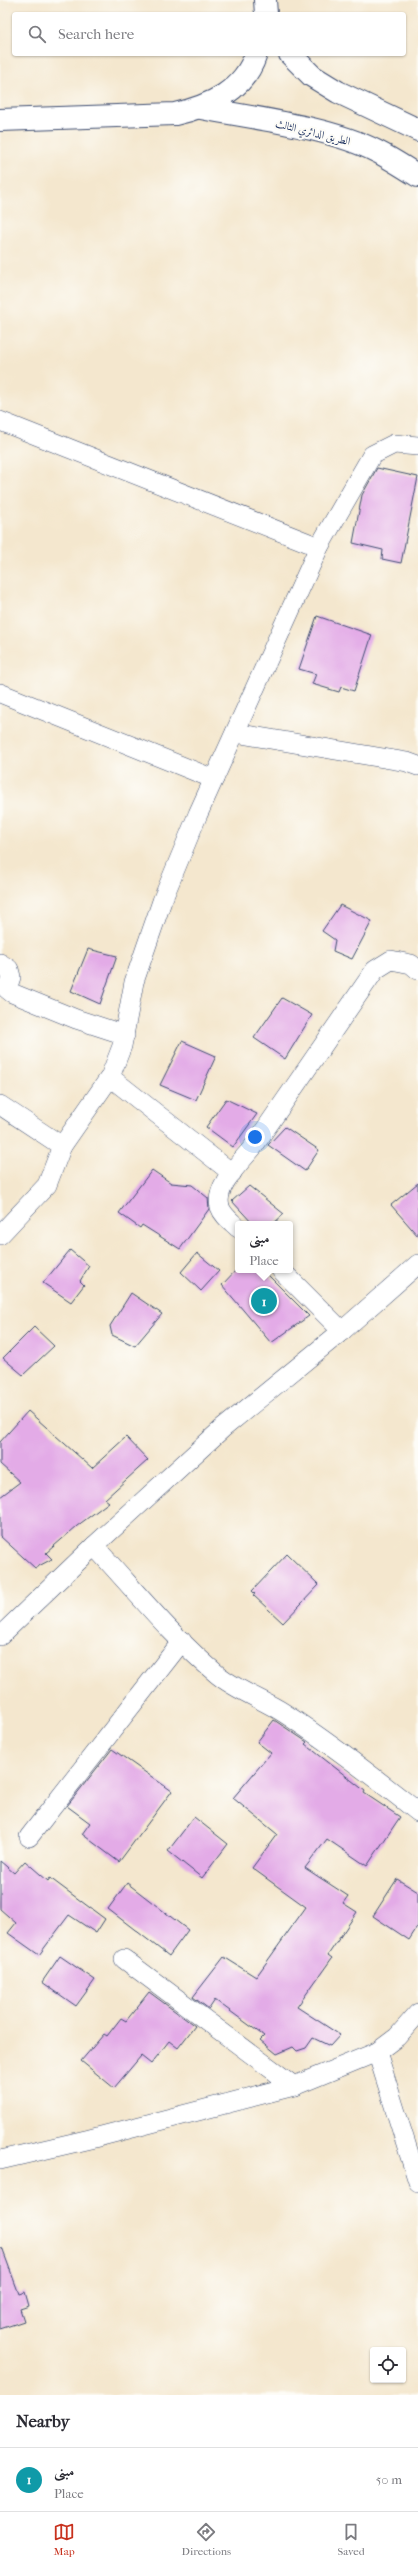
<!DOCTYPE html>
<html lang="en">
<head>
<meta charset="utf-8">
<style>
  :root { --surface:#fff; --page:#f7f7f7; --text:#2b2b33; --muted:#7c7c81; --line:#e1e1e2; --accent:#c8321e }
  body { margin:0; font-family:"IM FELL French Canon",Amiri,serif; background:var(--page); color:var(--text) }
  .controls { position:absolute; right:12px; bottom:12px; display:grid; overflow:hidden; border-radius:4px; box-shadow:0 1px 3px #0004 }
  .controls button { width:36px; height:36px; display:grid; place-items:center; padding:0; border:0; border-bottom:1px solid var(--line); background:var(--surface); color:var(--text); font:20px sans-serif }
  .you { position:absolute; left:255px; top:1137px; width:14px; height:14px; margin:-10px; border:3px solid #fff; border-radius:50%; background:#1a73e8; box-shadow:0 0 0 6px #1a73e833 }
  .badge { display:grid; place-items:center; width:26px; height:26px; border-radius:50%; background:var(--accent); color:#fff; font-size:13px; font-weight:700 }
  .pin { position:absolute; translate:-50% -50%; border:2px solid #fff; box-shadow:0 1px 4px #0006 }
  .popup { position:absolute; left:235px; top:1221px; width:58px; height:52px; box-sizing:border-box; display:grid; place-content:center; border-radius:4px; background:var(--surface); filter:drop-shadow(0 1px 3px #0005); font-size:13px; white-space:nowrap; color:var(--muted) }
  .popup b { font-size:15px; color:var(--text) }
  .popup::after { content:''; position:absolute; left:50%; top:100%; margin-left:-8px; border:8px solid transparent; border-top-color:var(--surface) }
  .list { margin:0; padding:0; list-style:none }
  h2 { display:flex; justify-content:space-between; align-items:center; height:52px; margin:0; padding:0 16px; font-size:17px }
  h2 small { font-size:13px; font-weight:400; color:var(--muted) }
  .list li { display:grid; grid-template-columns:26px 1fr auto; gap:12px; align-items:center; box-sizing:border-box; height:64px; padding:0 16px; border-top:1px solid var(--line) }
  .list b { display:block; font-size:15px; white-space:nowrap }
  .list p { margin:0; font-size:13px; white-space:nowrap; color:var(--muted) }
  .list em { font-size:13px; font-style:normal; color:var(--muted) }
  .icon { flex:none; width:22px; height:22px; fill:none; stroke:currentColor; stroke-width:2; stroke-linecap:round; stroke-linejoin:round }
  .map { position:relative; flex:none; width:418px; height:2395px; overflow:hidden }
  .search { position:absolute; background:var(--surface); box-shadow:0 1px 3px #0004; left:12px; right:12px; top:12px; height:44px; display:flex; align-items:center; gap:10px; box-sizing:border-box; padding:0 14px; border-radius:4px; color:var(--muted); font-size:15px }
  .sheet { height:116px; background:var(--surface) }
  nav { display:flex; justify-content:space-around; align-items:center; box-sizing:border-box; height:56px; border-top:1px solid var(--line); background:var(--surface); font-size:11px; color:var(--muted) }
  nav a { display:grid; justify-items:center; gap:2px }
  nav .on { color:var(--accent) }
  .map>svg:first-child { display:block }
  .building { fill:#e3abe7 }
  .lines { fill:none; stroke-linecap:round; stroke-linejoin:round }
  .minor-casing { stroke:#3c4b6f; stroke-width:20 }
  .major-casing { stroke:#3c4b6f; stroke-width:24 }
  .minor { stroke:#fff; stroke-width:19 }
  .major { stroke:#fff; stroke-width:22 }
  .labels { text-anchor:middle; stroke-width:4; stroke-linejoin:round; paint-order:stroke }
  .street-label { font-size:11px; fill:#1b2f5e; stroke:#fdfcf7 }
</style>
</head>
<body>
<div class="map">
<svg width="418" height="2395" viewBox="0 0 418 2395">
  <rect width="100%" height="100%" fill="#fdfcf7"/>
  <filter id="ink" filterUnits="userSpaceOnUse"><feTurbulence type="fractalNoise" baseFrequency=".025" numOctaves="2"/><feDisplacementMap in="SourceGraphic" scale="8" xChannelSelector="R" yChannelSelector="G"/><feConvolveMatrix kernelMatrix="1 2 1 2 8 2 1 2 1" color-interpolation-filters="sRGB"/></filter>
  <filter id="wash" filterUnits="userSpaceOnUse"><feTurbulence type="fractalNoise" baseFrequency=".012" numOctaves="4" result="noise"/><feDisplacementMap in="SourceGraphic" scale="16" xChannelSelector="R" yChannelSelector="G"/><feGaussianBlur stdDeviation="0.9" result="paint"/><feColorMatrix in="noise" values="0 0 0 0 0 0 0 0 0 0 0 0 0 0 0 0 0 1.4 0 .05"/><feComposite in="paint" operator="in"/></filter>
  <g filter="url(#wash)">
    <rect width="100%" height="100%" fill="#f4e7ce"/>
    <g id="blocks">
      <g class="building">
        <polygon points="377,468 418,477 401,563 382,559 383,550 353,543 362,495"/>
        <polygon points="317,616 372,635 354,691 341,687 339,692 312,684 316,674 299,669"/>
        <polygon points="340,905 372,921 352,959 333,951 335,940 322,931"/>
        <polygon points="88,949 117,956 100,1004 71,991"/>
        <polygon points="282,998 312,1015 285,1059 254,1038"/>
        <polygon points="182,1041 216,1056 196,1100 160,1085"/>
        <polygon points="226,1099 257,1114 233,1147 206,1127"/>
        <polygon points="285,1127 319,1150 305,1171 268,1145"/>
        <polygon points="152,1170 171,1183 192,1185 208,1198 209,1209 180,1249 142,1225 140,1228 119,1213"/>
        <polygon points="418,1183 418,1236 391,1205"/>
        <polygon points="249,1186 284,1214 273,1224 253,1224 232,1201"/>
        <polygon points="70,1250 89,1266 80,1281 84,1285 71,1302 43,1283"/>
        <polygon points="197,1253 219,1271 201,1291 181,1272"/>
        <polygon points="236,1270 263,1270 309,1316 271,1343 222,1285"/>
        <polygon points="131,1293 162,1314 135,1346 112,1335 110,1326"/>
        <polygon points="34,1327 54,1346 23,1375 3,1358"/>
        <polygon points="28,1411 92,1468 126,1437 148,1460 105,1499 109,1502 77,1526 46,1553 52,1559 35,1568 0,1536 0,1497 20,1482 0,1464 0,1442"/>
        <polygon points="287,1554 319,1585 283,1623 253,1595 255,1594 252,1591"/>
        <polygon points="274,1720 307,1742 305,1744 365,1791 364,1793 400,1817 367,1866 327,1839 305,1868 348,1896 343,1903 357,1912 328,1955 332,1958 297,2007 340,2035 330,2046 313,2038 306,2048 297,2051 293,2047 277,2054 260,2040 264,2036 215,2000 209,2009 193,1997 224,1957 256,1977 306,1907 252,1868 277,1834 233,1798 271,1753 257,1742"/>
        <polygon points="112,1749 172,1791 119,1862 82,1834 90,1823 67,1806"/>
        <polygon points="194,1817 228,1844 202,1878 168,1851"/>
        <polygon points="0,1861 14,1873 25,1861 48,1881 50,1878 105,1919 96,1933 69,1915 39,1955 8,1933 16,1923 0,1909"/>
        <polygon points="397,1879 418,1892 418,1926 409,1940 373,1916"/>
        <polygon points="127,1883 188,1930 169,1956 108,1909"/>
        <polygon points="60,1956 95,1980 76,2006 42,1982"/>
        <polygon points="149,1992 195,2026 178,2048 169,2041 151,2064 141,2056 114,2088 81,2061 104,2034 107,2036 121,2018 126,2021"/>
        <polygon points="2,2248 19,2294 25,2292 29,2306 20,2309 24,2321 0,2329 0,2249"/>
      </g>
    </g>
  </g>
  <g filter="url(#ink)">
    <use href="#blocks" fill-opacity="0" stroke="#3c4b6f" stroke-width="1"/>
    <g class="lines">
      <g class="minor-casing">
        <g id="minor">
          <polyline points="0,421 319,547"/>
          <polyline points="0,693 214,779"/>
          <polyline points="235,733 407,762 418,766"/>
          <polyline points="0,963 9,969 11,977 7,989 12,993 76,1019 125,1035"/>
          <polyline points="110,1077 232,1173"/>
          <polyline points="0,1105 62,1146 110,1077 122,1046 134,982 162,901 198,814 319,547 372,455 394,444 418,446"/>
          <path d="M238,1228c-6,-6 -15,-12 -18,-21 -6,-21 21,-45 33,-60l122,-177 16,-10 20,4 7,6"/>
          <polyline points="0,1235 47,1185 62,1146"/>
          <polyline points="281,1270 342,1331"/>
          <path d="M94,1546c40,43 78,91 124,129 20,16 44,24 66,38 46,30 90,64 134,99"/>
          <polyline points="0,1636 94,1546 222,1429 342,1331 418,1264"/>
          <polyline points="29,1837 182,1641"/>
          <polyline points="124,1959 294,2086"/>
          <polyline points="377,2052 418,2182"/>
          <polyline points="0,2160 90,2139 294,2086 377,2052 397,2037 418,2013"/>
        </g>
      </g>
      <g class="major-casing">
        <g id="major">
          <polyline points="265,0 266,14"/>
          <polyline points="290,54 312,76 338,92 418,130"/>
          <path d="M201,108c51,10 129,19 175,43 14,7 28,16 42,25"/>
          <path d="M0,120l175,-6c35,-8 69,-23 81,-60"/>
        </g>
      </g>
      <use href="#minor" class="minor"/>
      <use href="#major" class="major"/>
    </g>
  </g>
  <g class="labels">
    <g class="street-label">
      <text transform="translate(313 132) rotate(14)" y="4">الطريق الدائري الثالث</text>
    </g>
  </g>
</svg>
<div class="controls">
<button><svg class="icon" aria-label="locate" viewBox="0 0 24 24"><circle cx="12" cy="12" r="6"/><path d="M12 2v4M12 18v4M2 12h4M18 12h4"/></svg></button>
</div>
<div class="you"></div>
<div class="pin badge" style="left:264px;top:1301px;background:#0f9aa8">1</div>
<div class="popup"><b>مبنى</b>Place</div>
<div class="search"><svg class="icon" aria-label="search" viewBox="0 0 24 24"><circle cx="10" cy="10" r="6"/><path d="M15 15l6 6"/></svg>Search here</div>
</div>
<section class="sheet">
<h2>Nearby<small></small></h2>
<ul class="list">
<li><span class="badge" style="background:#0f9aa8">1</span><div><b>مبنى</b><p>Place</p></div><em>50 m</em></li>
</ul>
</section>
<nav>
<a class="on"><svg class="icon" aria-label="map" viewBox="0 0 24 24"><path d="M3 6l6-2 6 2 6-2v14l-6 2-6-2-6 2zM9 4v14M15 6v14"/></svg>Map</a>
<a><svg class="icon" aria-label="directions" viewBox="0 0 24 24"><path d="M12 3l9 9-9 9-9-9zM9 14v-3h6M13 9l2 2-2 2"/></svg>Directions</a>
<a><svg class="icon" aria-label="saved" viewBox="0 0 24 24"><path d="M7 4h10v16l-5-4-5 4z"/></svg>Saved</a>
</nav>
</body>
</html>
